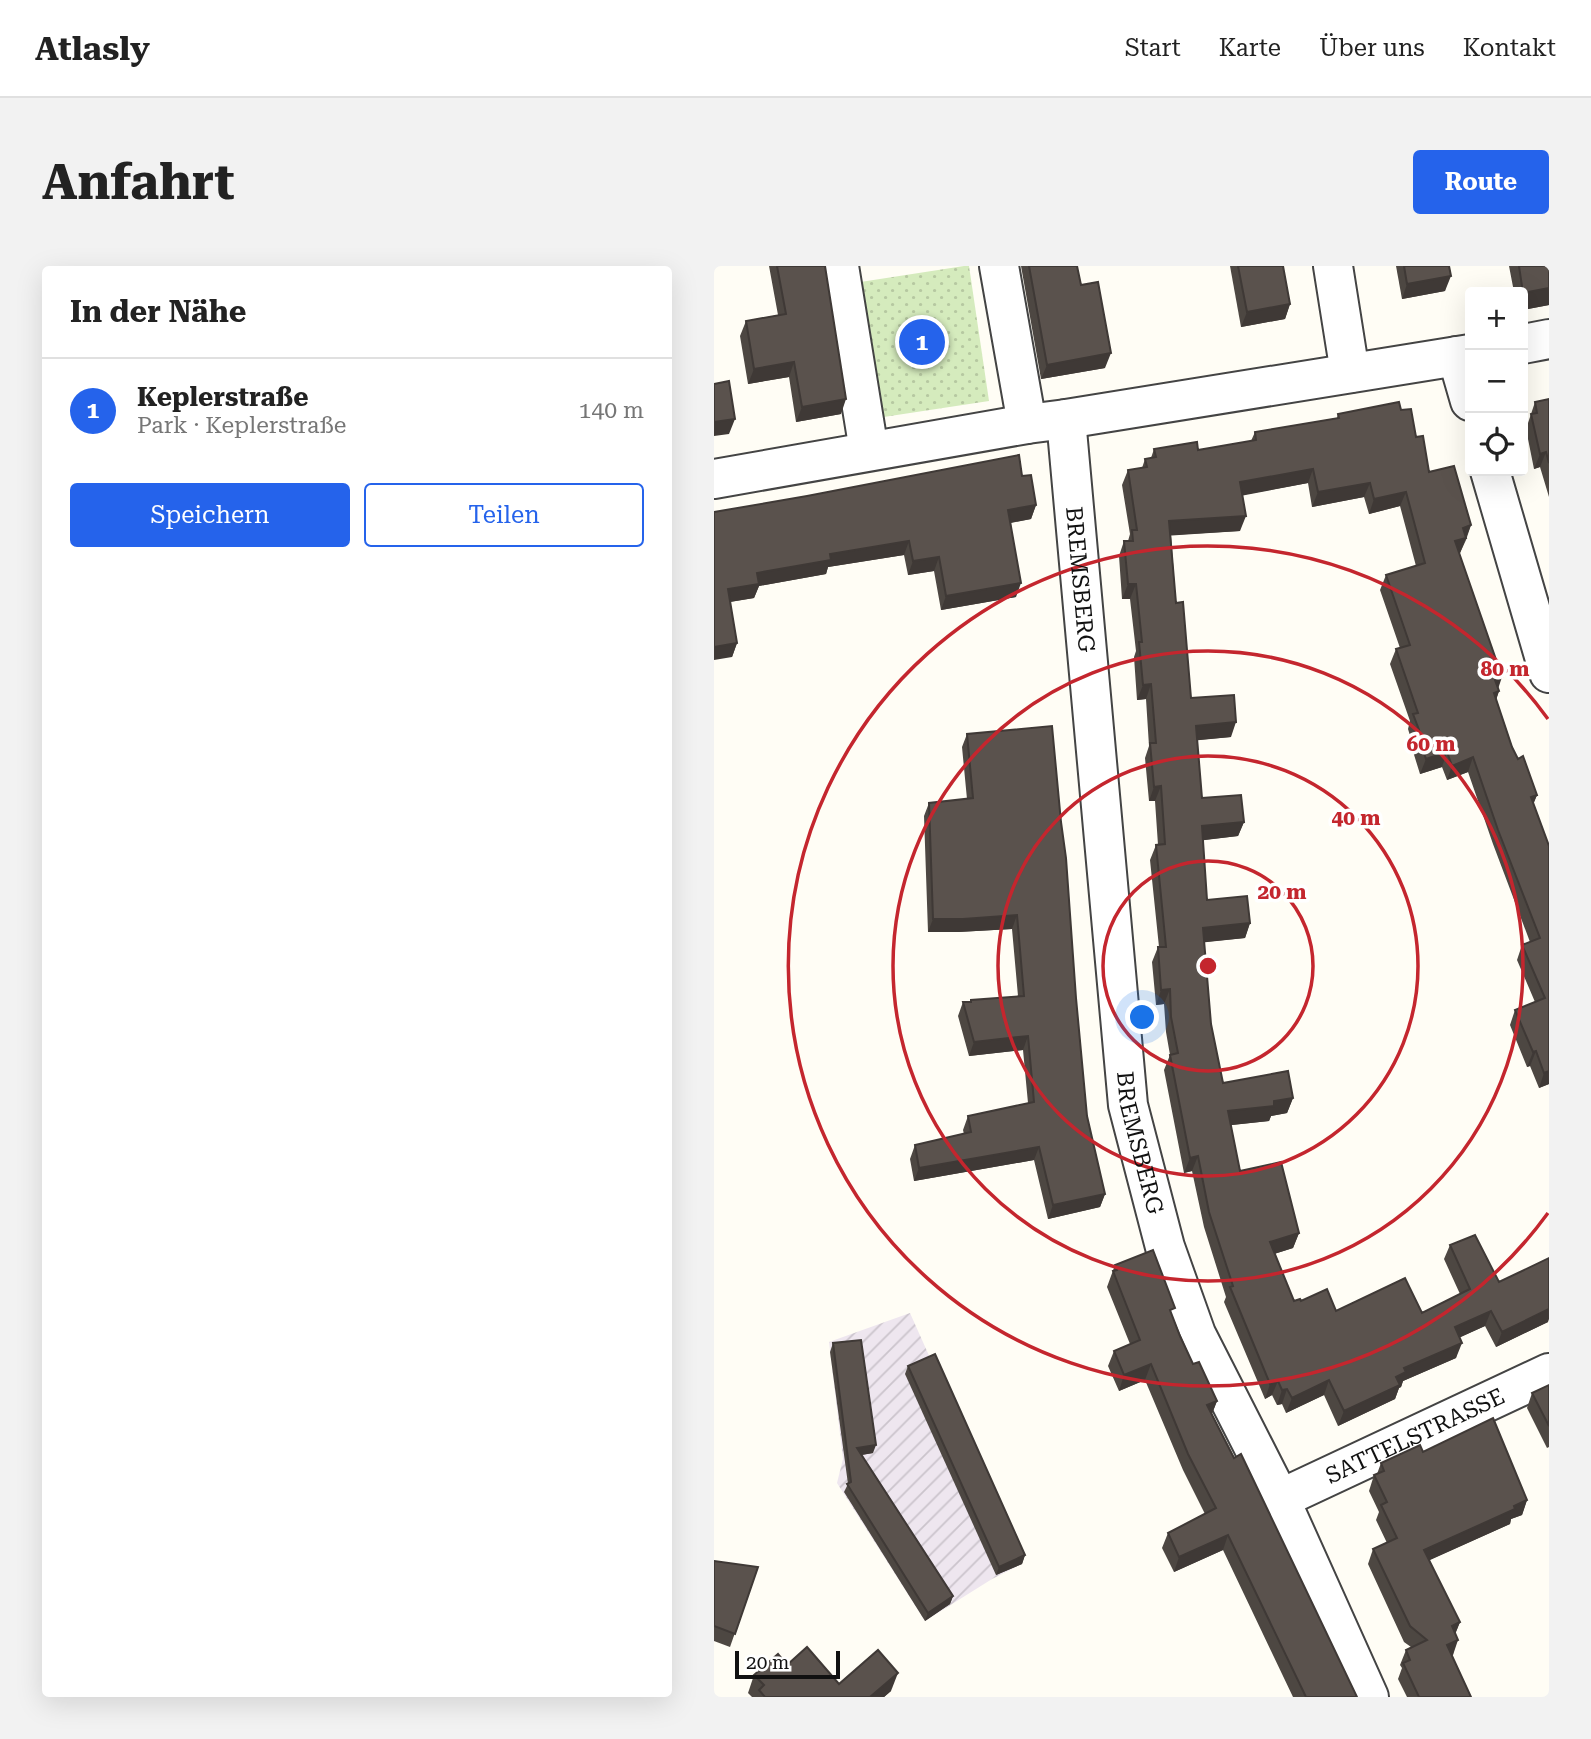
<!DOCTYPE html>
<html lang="de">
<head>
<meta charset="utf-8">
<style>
  :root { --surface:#fff; --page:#f2f2f2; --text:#222; --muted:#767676; --line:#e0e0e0; --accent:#2563eb }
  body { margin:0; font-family:"Roboto Serif",serif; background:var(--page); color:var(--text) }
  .controls { position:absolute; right:21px; top:21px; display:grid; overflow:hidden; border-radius:7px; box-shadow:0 7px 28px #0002 }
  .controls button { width:63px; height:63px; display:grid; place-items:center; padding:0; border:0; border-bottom:2px solid var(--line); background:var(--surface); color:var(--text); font:35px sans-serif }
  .scale { position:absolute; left:21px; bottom:18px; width:105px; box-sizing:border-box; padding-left:7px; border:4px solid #111; border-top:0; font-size:19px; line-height:24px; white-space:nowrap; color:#111; -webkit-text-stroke:5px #fff; paint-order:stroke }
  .you { position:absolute; left:429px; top:752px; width:24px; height:24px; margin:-18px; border:5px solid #fff; border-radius:50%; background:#1a73e8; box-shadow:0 0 0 10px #1a73e833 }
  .badge { display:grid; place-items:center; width:46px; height:46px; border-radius:50%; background:var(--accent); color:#fff; font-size:23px; font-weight:700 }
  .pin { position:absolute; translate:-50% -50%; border:4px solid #fff; box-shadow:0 2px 7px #0006 }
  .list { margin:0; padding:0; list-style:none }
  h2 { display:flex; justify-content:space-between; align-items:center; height:91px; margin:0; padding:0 28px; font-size:30px }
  h2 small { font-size:23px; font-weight:400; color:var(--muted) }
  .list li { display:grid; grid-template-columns:46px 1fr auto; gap:21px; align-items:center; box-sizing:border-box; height:105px; padding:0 28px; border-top:2px solid var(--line) }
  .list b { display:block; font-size:26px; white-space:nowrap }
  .list p { margin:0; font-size:23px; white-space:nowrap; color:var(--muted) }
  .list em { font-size:23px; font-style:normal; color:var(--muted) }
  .actions { display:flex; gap:14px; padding:21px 28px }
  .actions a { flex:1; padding:16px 0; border:2px solid var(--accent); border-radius:7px; text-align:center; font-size:24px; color:var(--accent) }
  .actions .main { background:var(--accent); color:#fff }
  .icon { flex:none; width:38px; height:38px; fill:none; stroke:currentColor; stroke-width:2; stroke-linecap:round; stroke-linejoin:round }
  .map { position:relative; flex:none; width:835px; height:1431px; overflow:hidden; border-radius:7px }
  header { display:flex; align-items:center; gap:42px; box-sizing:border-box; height:98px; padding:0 35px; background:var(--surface); border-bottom:2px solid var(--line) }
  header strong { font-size:33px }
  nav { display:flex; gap:38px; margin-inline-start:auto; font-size:24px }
  .intro { display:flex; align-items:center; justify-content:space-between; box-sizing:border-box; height:168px; padding:0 42px }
  h1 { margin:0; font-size:49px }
  .button { padding:18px 32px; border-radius:7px; background:var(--accent); color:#fff; font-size:24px; font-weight:700 }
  main { display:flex; gap:42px; padding:0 42px }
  aside { flex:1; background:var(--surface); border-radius:7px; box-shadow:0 7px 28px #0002 }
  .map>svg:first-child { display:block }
  .industrial { fill:url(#industrial-furrows) }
  .park { fill:url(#park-dots) }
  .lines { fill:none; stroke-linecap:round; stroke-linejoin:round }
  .street-casing { stroke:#444; stroke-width:42 }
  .street { stroke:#fff; stroke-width:38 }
  .wall { fill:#4d4742 }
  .shaded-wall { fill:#3f3936 }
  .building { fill:#5a524d; stroke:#3f3936; stroke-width:2 }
  .ring { fill:none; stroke:#c4262e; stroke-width:3.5 }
  .labels { text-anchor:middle; stroke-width:7; stroke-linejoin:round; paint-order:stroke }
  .street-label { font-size:23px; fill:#111; stroke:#fff }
  .centre { fill:#c4262e; stroke:#fff; stroke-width:3.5 }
  .ring-label { font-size:21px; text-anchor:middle; font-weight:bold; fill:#c4262e; stroke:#fff; stroke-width:7; stroke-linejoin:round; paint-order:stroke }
</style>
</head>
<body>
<header>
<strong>Atlasly</strong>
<nav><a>Start</a><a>Karte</a><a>Über uns</a><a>Kontakt</a></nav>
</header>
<div class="intro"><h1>Anfahrt</h1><a class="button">Route</a></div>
<main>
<aside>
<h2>In der Nähe<small></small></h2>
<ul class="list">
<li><span class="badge">1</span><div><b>Keplerstraße</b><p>Park · Keplerstraße</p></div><em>140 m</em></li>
</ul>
<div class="actions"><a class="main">Speichern</a><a>Teilen</a></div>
</aside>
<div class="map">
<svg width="835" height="1431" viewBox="0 0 835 1431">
  <defs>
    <pattern id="industrial-furrows" width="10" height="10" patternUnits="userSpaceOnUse" patternTransform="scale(1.75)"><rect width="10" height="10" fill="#eee6ef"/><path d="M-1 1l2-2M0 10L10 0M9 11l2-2" fill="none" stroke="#cbc4cc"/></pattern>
    <pattern id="park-dots" width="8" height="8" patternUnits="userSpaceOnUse" patternTransform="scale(1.75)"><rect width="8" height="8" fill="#d5ebbd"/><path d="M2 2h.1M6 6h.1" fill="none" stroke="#b6c8a1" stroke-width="1.8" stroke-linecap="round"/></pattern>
  </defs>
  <rect width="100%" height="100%" fill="#fffdf5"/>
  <polygon class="industrial" points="196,1047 308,1298 278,1313 211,1355 123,1217 129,1193 115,1076"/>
  <polygon class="park" points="250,0 255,0 275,135 163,152 140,17"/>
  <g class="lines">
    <g class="street-casing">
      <g id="street">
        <polyline points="125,0 155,185"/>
        <polyline points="285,0 313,158"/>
        <polyline points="619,0 636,107"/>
        <polyline points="809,78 835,73"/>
        <polyline points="743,90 756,135"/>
        <path id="s1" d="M352,153l62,686 37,142 31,87 84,165 89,198"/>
        <polyline points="776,205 835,407"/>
        <polyline points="0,213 313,158 352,153 756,88"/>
        <path id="s2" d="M566,1233l269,-126"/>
      </g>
    </g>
    <use href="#street" class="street"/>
  </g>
  <g class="wall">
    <polygon points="55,0 111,0 127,148 82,156 75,111 34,118 26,70 32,55 64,49"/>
    <polygon points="307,0 363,0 367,19 391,102 327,113"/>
    <polygon points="516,0 569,0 576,38 571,53 527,61"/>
    <polygon points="682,0 735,0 731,25 688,33"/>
    <polygon points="795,0 835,0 835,39 809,44 809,26 800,26"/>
    <polygon points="835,133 835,231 826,201 820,203 812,163 821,136"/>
    <polygon points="687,144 702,171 715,206 757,259 752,274 746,287 745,287 785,425 782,434 798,481 823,529 819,538 835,580 835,818 825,822 816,800 813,801 796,759 801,744 821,736 803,694 808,679 816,676 779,578 754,506 733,514 728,501 706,508 697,479 698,476 694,463 696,455 676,398 682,383 686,382 666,324 672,309 702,300 686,240 655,248 650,231 598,241 594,217 528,229 526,265 457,269 462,337 477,432 517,471 483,474 488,532 530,556 524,570 489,574 493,634 536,657 531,672 490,676 497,758 509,817 579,832 573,847 557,850 555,855 517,859 526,905 585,967 579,982 560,988 580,1035 587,1035 622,1045 708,1047 746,1028 730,993 736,979 785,1016 834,1056 782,1081 771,1060 746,1071 742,1092 689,1115 687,1121 685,1122 681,1133 624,1160 610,1129 572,1147 568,1138 563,1139 558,1129 551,1133 510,1036 512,1031 490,961 478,905 470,907 450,804 456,789 452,766 450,738 442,739 438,696 444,681 445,681 436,594 442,579 444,579 441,535 435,535 431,492 435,480 432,433 423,434 420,391 422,385 416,333 408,333 405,290 410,275 414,275 416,268 408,219 414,204 428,202 431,193 437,192 440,183 484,184 537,175 541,166 623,152 624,148"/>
    <polygon points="308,210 322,239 317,253 297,257 302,331 227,344 220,305 194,309 190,289 114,301 112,308 45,320 40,332 16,336 23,377 18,391 0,246"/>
    <polygon points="253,468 362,732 373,850 391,928 386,941 334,953 320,894 200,915 196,893 201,879 250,868 249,864 254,850 314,837 309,784 255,790 244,750 249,736 304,730 298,663 244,666 214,666 210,550 215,537 253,533 248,481"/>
    <polygon points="401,999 458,1049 479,1098 503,1135 498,1148 643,1431 579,1431 509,1284 460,1306 448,1282 454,1267 491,1248 469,1204 431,1114 405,1125 394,1100 400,1085 416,1078 393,1021"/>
    <polygon points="119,1077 159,1187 148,1189 239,1330 236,1338 211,1355 130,1226 134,1218 116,1086"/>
    <polygon points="194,1100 311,1289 308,1298 282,1309 191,1108"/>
    <polygon points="835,1119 835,1181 833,1182 813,1142 818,1127"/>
    <polygon points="709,1186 813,1234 808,1249 797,1253 796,1258 715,1294 746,1356 741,1368 739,1389 738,1390 757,1431 693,1431 684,1413 688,1402 686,1399 692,1384 697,1381 690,1376 654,1298 659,1283 673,1277 662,1254 665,1246 655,1225 660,1209 663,1208 667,1197"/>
    <polygon points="0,1295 44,1301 16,1381 0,1375"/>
    <polygon points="73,1399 125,1418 177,1425 170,1431 38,1431 34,1427 40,1409"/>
  </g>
  <g class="shaded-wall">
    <polygon points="737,10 731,25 688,33 693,18"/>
    <polygon points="835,22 835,39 809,44 809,27"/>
    <polygon points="576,38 571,53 527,61 533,46"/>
    <polygon points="397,87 391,102 327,113 333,99"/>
    <polygon points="80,96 75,111 34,118 40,103"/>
    <polygon points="132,133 127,148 82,156 88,141"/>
    <polygon points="21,153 15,168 0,170 0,156"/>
    <polygon points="832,186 826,201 820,203 826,188"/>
    <polygon points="599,203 594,217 521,231 526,216"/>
    <polygon points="656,217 650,231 598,241 604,226"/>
    <polygon points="692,226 686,240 655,248 660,233"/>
    <polygon points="322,239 317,253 289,258 294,244"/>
    <polygon points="532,250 526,265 450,270 455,255"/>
    <polygon points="757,259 746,287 735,290 741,275 749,262"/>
    <polygon points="195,275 190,289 114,301 112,308 45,320 40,332 9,337 14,323 43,307 116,288"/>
    <polygon points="225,291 220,305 194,309 199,295"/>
    <polygon points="307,317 302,331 227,344 232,330"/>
    <polygon points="414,318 422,318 416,333 408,333"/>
    <polygon points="23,377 18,391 0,394 0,381"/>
    <polygon points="788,411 783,426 785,425 780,440 774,442 781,414"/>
    <polygon points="437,418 432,433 423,434 429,419"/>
    <polygon points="522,456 517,471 476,475 482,460"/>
    <polygon points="733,486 728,501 706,508 712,493"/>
    <polygon points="759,491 754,506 733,514 738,500"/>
    <polygon points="447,520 441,535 435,535 440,521"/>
    <polygon points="823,529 817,544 817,531"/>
    <polygon points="530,556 524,570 483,575 488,560"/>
    <polygon points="303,649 298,663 244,666 214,666 219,653"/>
    <polygon points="536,657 531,672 484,677 489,662"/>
    <polygon points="456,723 450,738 442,739 447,724"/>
    <polygon points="314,770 309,784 255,790 260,776"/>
    <polygon points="822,785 816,800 813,801 819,786"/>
    <polygon points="835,805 835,818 825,822 830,807"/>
    <polygon points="579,832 573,847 557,850 555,855 509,860 514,845"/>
    <polygon points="325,881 320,894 200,915 205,902"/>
    <polygon points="484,890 478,905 470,907 476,892"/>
    <polygon points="391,928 386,941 334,953 339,939"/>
    <polygon points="585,967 579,982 550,991 556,976"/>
    <polygon points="835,1036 835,1053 834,1056 782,1081 788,1066"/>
    <polygon points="777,1045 771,1060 736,1076 741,1061"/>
    <polygon points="748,1077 742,1092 689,1115 687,1121 685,1122 681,1133 624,1160 630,1145 682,1111 690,1102"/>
    <polygon points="437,1098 431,1114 405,1125 410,1109"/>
    <polygon points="615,1114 610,1129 572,1147 578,1132"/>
    <polygon points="564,1115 558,1129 551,1133 556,1118"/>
    <polygon points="573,1123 568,1138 563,1139 568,1124"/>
    <polygon points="503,1135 497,1150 493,1139"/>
    <polygon points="162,1179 159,1187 140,1190 143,1182"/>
    <polygon points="813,1234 808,1249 797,1253 796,1258 705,1299 710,1284"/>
    <polygon points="514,1269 509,1284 460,1306 465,1291"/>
    <polygon points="311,1289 308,1298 282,1309 285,1301"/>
    <polygon points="239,1330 236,1338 211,1355 214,1347"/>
    <polygon points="746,1356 740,1371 738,1360"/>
    <polygon points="744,1374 739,1389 727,1395 733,1379"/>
    <polygon points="184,1407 177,1425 170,1431 156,1431"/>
  </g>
  <g class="building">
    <polygon points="63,0 111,0 132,133 88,141 80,96 40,103 32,55 72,48"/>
    <polygon points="315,0 363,0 367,19 384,16 397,87 333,99"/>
    <polygon points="524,0 569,0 576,38 533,46"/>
    <polygon points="690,0 735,0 737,10 693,18"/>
    <polygon points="805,0 835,0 835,22 809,27"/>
    <polygon points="15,115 21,153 0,156 0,118"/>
    <polygon points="835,133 835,197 832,186 826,188 817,148 823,147 821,136"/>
    <polygon points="685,136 687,144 697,143 702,171 709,170 715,206 740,200 757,259 749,262 752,272 741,275 788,411 781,414 785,425 780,427 798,481 804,493 809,490 823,529 817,531 835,580 835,805 830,807 822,785 819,786 801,744 831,732 808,679 826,672 784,564 759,491 738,500 733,486 712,493 702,465 705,464 699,448 704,447 682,383 696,379 672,309 711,297 692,226 660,233 656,217 604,226 599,203 526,216 532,250 455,255 462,337 469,336 477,432 520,429 522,456 482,460 488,532 527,529 530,556 488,560 493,634 533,630 536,657 489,662 497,758 509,817 574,805 579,832 560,835 560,840 514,845 526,905 567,896 585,967 556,976 580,1035 586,1033 587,1035 613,1023 622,1045 691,1012 708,1047 756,1023 736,979 761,969 785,1016 835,992 835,1043 788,1066 777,1045 741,1061 748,1077 690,1102 692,1106 682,1111 686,1119 630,1145 615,1114 578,1132 573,1123 568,1124 564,1115 556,1118 516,1021 519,1020 495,946 484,890 476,892 456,789 464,787 457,751 456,723 447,724 444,681 452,681 442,579 451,578 447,520 440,521 436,477 442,477 437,418 429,419 425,376 428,376 422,318 414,318 410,275 419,275 418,264 423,264 414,204 433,201 431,193 442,191 440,183 483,176 484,184 542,174 541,166 625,152 624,148"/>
    <polygon points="305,189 308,210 317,209 322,239 294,244 307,317 232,330 225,291 199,295 195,275 116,288 117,294 43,307 45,318 14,323 23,377 0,381 0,246 93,230"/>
    <polygon points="338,460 347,556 352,592 362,732 373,850 391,928 339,939 325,881 205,902 201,879 257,866 254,850 320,836 314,770 260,776 249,736 257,736 257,734 310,730 303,649 249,653 219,653 215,537 259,532 253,468"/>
    <polygon points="439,984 461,1042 456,1044 466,1070 479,1098 485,1096 503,1135 493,1139 520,1192 527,1188 643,1431 592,1431 514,1269 465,1291 454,1267 502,1242 474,1188 437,1098 410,1109 400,1085 426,1074 399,1005 403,1004 401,999"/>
    <polygon points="147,1074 162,1179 143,1182 239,1330 214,1347 133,1218 137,1216 119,1077"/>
    <polygon points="221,1088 311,1289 285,1301 194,1100"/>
    <polygon points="835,1119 835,1160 818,1127"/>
    <polygon points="779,1152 813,1234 800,1240 801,1243 710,1284 746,1356 738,1360 744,1374 733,1379 757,1431 705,1431 689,1397 696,1394 692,1384 713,1374 696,1360 659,1283 683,1272 667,1239 673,1236 660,1209 670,1205 667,1197 706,1179 709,1186"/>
    <polygon points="0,1295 44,1301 21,1368 0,1360"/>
    <polygon points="93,1381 125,1418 164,1384 184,1407 156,1431 51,1431 45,1424 50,1419 40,1409 64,1388 73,1399"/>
  </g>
  <g class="ring">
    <circle cx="494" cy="700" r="105"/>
    <circle cx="494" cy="700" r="210"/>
    <circle cx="494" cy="700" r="315"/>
    <path d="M834 947A420 420 0 1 1 834 453"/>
  </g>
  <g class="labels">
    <g class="street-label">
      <text dy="8" stroke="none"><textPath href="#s1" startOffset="161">BREMSBERG</textPath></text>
      <text dy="8" stroke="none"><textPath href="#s1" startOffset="728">BREMSBERG</textPath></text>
      <text dy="8" stroke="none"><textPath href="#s2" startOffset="149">SATTELSTRASSE</textPath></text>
    </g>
  </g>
  <circle cx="494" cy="700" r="10" class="centre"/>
  <g class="ring-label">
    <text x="791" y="410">80 m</text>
    <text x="717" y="485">60 m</text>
    <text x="642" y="559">40 m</text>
    <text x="568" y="633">20 m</text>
  </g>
</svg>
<div class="controls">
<button>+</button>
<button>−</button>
<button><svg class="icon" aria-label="locate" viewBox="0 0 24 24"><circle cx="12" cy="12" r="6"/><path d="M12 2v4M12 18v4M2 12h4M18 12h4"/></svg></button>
</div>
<div class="scale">20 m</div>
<div class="you"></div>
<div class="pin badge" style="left:208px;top:76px">1</div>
</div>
</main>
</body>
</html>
